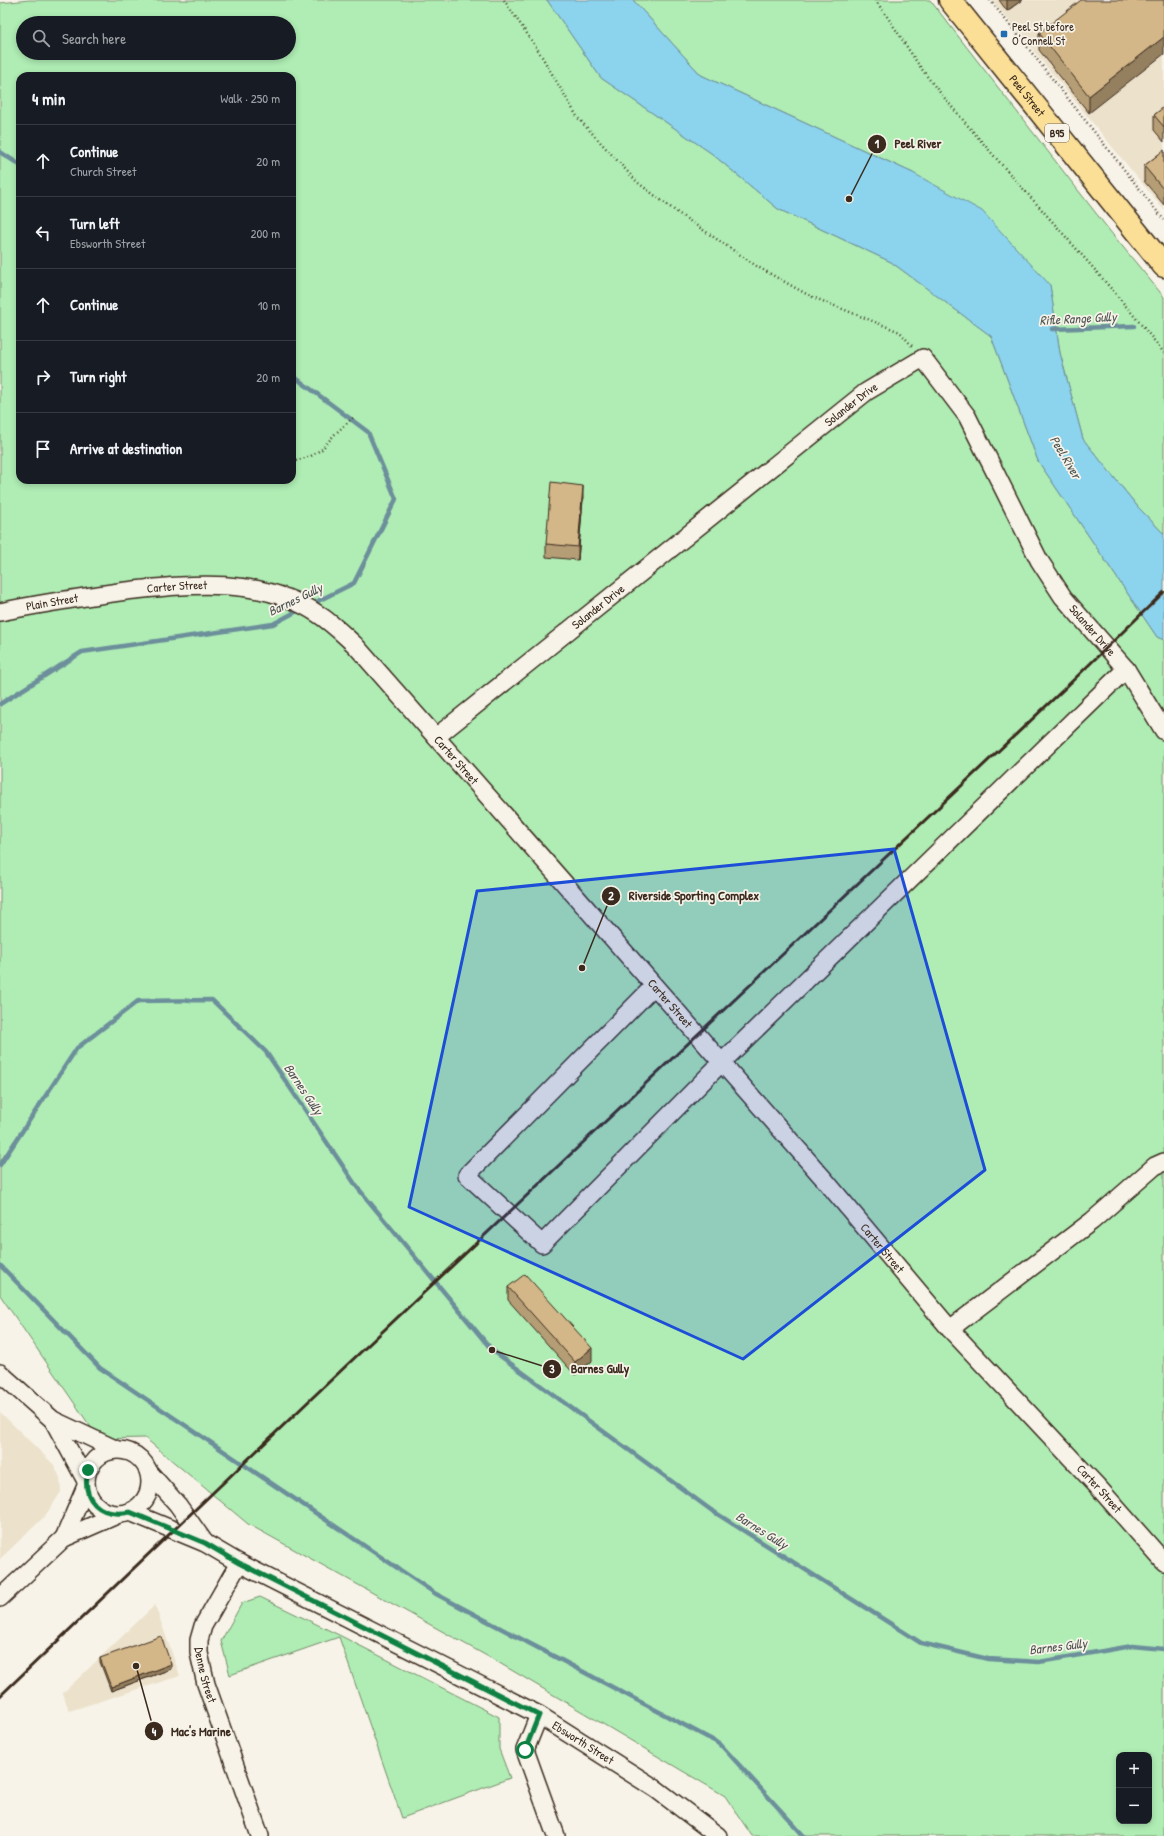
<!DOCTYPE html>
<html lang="en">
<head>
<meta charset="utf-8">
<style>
  :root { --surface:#171b24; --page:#242831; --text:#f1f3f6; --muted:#9ea1a6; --line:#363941 }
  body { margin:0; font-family:"Patrick Hand",sans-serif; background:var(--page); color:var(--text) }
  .controls { position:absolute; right:12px; bottom:12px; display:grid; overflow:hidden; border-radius:8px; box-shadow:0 2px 6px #0003 }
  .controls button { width:36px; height:36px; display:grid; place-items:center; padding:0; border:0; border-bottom:1px solid var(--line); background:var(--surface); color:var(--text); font:20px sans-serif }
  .stop { position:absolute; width:12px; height:12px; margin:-9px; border:3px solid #0b8043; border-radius:50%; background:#fff }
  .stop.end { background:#0b8043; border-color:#fff; box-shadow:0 1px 4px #0008 }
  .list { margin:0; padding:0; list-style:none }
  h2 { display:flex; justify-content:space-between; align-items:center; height:52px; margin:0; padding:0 16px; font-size:17px }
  h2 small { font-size:13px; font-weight:400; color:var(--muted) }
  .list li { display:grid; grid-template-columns:26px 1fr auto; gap:12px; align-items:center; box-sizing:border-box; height:72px; padding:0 16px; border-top:1px solid var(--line) }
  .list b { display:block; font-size:15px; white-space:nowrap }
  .list p { margin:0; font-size:13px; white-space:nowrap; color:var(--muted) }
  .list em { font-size:13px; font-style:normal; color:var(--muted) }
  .icon { flex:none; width:22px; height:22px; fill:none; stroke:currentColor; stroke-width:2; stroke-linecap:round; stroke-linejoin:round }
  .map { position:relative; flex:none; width:1164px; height:1836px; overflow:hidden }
  .search { position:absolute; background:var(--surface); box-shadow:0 2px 6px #0003; left:16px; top:16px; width:280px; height:44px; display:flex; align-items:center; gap:10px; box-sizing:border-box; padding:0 14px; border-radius:22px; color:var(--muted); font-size:15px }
  .panel { position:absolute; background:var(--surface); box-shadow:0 2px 6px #0003; left:16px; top:72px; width:280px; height:412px; border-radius:12px }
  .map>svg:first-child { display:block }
  .built { fill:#ece1cb }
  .green { fill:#afedb4; stroke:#758c69; fill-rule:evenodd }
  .water { fill:#8cd3ee; stroke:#6c8f9b }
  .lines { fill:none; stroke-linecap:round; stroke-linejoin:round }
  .stream { stroke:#6c8f9b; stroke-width:4.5 }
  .minor-casing { stroke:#3b2a1e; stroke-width:20 }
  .major-casing { stroke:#3b2a1e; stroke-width:25 }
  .path { stroke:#3b2a1e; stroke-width:2.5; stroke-dasharray:1 3; stroke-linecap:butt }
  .minor { stroke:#f7f3e8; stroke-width:17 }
  .major { stroke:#fbdf96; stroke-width:22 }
  .rail { stroke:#3b2a1e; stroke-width:3 }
  .wall { fill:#b59d75; stroke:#3b2a1e }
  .shaded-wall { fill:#94805f; stroke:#3b2a1e }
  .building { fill:#d3b788; stroke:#3b2a1e }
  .route { stroke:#0b8043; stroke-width:5 }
  .marked { fill:#1d4ed8; fill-opacity:0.2; stroke:#1d4ed8; stroke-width:3; stroke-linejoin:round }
  .poi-dot { fill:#1f6fb2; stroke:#f7f3e8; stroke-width:1.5 }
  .labels { text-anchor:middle; stroke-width:3.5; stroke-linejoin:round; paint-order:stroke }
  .shield { fill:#f7f3e8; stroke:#73665b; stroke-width:1 }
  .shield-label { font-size:11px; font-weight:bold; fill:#3b2a1e }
  .poi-label { font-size:12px; fill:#3b2a1e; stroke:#f7f3e8; text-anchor:start }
  .street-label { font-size:12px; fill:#3b2a1e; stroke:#f7f3e8 }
  .water-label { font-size:13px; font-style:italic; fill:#4f5452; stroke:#f7f3e8 }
  .leader { fill:none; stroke:#3b2a1e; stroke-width:1.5 }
  .callout-dot { fill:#3b2a1e; stroke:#f7f3e8; stroke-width:1.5 }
  .mark-label { font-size:12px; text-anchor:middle; font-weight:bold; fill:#fff }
  .callout-label { font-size:13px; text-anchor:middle; font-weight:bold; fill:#3b2a1e; stroke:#f7f3e8; stroke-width:3.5; stroke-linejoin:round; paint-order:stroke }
</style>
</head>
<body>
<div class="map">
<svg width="1164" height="1836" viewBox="0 0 1164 1836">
  <rect width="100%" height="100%" fill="#f7f3e8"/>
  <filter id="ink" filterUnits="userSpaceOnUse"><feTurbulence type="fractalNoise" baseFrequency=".025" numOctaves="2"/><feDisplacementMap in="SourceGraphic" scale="8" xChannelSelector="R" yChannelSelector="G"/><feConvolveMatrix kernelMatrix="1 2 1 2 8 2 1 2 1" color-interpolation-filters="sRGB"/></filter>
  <g filter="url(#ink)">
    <g class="built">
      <polygon points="992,0 1164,0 1164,210"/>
      <polygon points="0,1412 54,1465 60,1478 61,1492 45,1516 0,1559"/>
      <polygon points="155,1605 180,1676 69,1711 63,1693"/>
    </g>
    <g class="green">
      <path d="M29,0h518l54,78 110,75 67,56 113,53 100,74 47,125 119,176 7,3v1196h-412l-27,-40 -229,-135 -248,-137 -103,-86 -46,1 -99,-144v-1292zM23,23h266v30h-266zM20,76h272v404h-272zM1119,1755h30v66h-30z"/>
      <polygon points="633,0 930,0 1109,230 1164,297 1164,534 1138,507 1083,439 1060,353 1050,285 913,173 701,75"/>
      <polygon points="260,1597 339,1635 499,1717 499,1749 510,1778 402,1818 339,1637 230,1675 221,1641 242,1603"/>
    </g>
    <polygon class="water" points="547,0 633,0 701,75 913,173 982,211 1050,285 1060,353 1083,439 1138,507 1164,534 1164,640 1157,637 1038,461 991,336 891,262 778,209 711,153 601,78"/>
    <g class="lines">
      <g class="stream">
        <polyline points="0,152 20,165"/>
        <polyline points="1052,329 1134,326"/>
        <polyline points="292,375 368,432 396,499 354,583 310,605"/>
        <polyline points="0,704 82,652 273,624 301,609"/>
        <polyline points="0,1165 77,1048 138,1001 212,1000 266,1052 357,1187 492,1350 711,1510 921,1643 988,1659 1039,1662 1132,1646 1164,1649"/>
        <polyline points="0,1265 100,1368 436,1594 720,1744 804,1836"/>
      </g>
      <g class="minor-casing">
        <g id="minor">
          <path id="s1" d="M0,612c42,-9 84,-15 126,-21 64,-7 135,-15 192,23 14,9 25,20 37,31l469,534 126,150 149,159 65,74"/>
          <path id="s2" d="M436,737l430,-345 57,-34 44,58 72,144 24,37 63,72 38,62"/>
          <polyline points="654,986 467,1175 542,1244 722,1062 1126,669"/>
          <polyline points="950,1329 1092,1221 1155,1166 1164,1162"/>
          <polyline points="0,1373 53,1420 115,1449"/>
          <polyline points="53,1420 85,1479"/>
          <circle cx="118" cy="1482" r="32"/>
          <polyline points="149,1472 178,1505 205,1543"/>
          <path id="s3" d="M130,1512l75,31 34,20 300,152 117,74 62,47"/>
          <polyline points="64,1538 86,1486"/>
          <path id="s4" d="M239,1563l-36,63 -4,14v13l7,31 54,152"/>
          <polyline points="0,1598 64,1538 119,1514"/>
          <polyline points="539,1715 525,1750 556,1836"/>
        </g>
      </g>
      <g class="major-casing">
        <g id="major">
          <path id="s5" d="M950,0l214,266"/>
        </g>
      </g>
      <g class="path">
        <polyline points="504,0 538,50 578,118 637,182 678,213 758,267 810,296 900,332 912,346"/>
        <path d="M875,0c21,27 37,58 58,84 75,92 158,176 231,269"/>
        <polyline points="990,0 1164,220"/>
        <polyline points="292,462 311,456 322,449 335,434 355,416"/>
      </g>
      <use href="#minor" class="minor"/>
      <use href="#major" class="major"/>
      <polyline class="rail" points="0,1696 312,1398 1062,691 1164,592"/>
    </g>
    <g class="wall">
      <polygon points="999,0 1022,0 1007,11"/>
      <polygon points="1164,0 1089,113 1039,50 1039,33"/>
      <polygon points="1164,107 1164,142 1154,130 1154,115"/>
      <polygon points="1164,150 1164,205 1144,181 1144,166"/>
      <polygon points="583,499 578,560 546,557 546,544"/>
      <polygon points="508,1287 592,1361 575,1375 508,1300"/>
      <polygon points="100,1658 171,1669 111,1691 100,1662"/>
    </g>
    <g class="shaded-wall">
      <polygon points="1007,0 1022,0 1007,11"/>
      <polygon points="1164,37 1164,54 1089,113 1089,96"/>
      <polygon points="583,486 583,499 578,560 578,547"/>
      <polygon points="592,1348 592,1361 575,1375 575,1362"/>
      <polygon points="171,1664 171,1669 111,1691 111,1687"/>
    </g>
    <g class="building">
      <polygon points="1081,0 1164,0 1164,37 1089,96 1039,33"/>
      <polygon points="1164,107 1164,127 1154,115"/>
      <polygon points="1164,150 1164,190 1144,166"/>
      <polygon points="551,482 583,486 578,547 546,544"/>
      <polygon points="525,1274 592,1348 575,1362 508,1287"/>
      <polygon points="161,1636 171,1664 111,1687 100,1658"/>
    </g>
  </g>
  <g class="lines" filter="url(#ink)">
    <path class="route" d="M88,1470c-7,30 12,48 42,42l75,31 34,20 300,152 -14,35"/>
  </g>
  <path class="marked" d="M894,849l91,321 -242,189 -334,-152 68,-316z"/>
  <rect class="poi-dot" x="1000" y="30" width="8" height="8" rx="2"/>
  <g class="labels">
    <rect class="shield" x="1045" y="124" width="24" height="18" rx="3"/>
    <g class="shield-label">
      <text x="1057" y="137">B95</text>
    </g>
    <g class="poi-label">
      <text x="1012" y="31">Peel St before<tspan x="1012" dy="14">O'Connell St</tspan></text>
    </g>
    <g class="street-label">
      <text dy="4" stroke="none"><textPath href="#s5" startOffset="123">Peel Street</textPath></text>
      <text dy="4" stroke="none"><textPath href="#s2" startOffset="532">Solander Drive</textPath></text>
      <text dy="4" stroke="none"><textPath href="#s1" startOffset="179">Carter Street</textPath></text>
      <text dy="4" stroke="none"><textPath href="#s1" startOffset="53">Plain Street</textPath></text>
      <text dy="4" stroke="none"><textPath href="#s2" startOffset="208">Solander Drive</textPath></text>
      <text dy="4" stroke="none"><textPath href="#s2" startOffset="940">Solander Drive</textPath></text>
      <text dy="4" stroke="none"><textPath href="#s1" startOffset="527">Carter Street</textPath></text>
      <text dy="4" stroke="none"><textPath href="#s1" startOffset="851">Carter Street</textPath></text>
      <text dy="4" stroke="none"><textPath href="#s1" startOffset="1175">Carter Street</textPath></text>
      <text dy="4" stroke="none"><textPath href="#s1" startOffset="1499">Carter Street</textPath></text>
      <text dy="4" stroke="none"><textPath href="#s4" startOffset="123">Denne Street</textPath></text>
      <text dy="4" stroke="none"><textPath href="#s3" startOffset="509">Ebsworth Street</textPath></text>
    </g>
    <g class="water-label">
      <text transform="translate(1078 318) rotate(-3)" y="5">Rifle Range Gully</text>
      <text transform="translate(1066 457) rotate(59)" y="5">Peel River</text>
      <text transform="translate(295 599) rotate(-26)" y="5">Barnes Gully</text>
      <text transform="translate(304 1089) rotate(56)" y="5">Barnes Gully</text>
      <text transform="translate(762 1530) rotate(32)" y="5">Barnes Gully</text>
      <text transform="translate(1058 1646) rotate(-7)" y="5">Barnes Gully</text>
    </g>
  </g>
  <path class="leader" d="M849 199L877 144M582 968L611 896M492 1350L552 1369M136 1666L154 1731"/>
  <g class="callout-dot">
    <circle cx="849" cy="199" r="4"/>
    <circle cx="582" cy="968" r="4"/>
    <circle cx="492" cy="1350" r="4"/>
    <circle cx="136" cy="1666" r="4"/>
    <circle cx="877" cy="144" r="10"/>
    <circle cx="611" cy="896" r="10"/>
    <circle cx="552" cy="1369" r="10"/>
    <circle cx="154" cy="1731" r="10"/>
  </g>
  <g class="mark-label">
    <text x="877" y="148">1</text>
    <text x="611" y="900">2</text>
    <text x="552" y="1373">3</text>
    <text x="154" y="1736">4</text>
  </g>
  <g class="callout-label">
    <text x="918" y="148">Peel River</text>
    <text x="694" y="900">Riverside Sporting Complex</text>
    <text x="600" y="1373">Barnes Gully</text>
    <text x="201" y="1736">Mac's Marine</text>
  </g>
</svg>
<div class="controls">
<button>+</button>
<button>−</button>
</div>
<div class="stop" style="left:525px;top:1750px"></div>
<div class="stop end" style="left:88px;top:1470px"></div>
<div class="search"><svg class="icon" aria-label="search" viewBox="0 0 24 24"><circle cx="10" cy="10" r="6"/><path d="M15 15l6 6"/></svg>Search here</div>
<section class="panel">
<h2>4 min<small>Walk · 250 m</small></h2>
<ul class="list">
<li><svg class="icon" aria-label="ahead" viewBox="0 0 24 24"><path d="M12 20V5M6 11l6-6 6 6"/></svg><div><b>Continue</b><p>Church Street</p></div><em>20 m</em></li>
<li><svg class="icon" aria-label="left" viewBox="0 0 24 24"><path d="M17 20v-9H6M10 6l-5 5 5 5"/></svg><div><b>Turn left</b><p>Ebsworth Street</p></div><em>200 m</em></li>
<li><svg class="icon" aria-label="ahead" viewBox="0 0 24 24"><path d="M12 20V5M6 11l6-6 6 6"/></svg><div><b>Continue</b></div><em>10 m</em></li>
<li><svg class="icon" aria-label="right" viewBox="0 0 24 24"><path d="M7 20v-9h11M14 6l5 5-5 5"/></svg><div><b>Turn right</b></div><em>20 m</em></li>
<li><svg class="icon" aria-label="arrive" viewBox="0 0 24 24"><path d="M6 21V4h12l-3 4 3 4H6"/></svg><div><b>Arrive at destination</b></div></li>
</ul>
</section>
</div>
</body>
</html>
